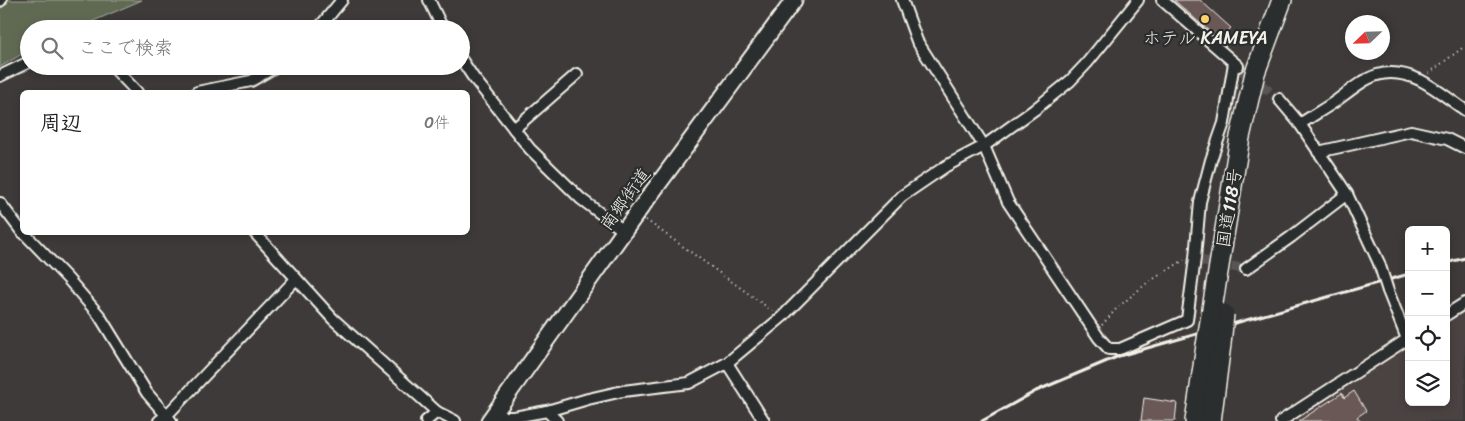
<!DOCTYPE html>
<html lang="ja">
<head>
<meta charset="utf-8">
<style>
  :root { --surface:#fff; --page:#f6f6f6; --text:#202124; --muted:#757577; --line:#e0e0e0 }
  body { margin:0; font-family:Sriracha,"Klee One",sans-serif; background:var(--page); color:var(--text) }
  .controls { position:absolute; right:15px; bottom:15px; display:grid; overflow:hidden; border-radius:8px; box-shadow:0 2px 8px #0003 }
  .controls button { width:45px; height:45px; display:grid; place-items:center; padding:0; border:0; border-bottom:1px solid var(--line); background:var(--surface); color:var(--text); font:25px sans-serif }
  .compass { position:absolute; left:1345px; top:15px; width:45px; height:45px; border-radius:50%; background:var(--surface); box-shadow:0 2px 8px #0003; rotate:247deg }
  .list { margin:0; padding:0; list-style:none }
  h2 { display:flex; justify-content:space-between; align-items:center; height:65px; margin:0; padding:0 20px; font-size:21px }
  h2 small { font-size:16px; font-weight:400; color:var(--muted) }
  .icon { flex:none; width:28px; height:28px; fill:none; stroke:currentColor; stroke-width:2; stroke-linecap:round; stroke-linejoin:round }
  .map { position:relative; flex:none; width:1465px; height:421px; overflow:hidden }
  .search { position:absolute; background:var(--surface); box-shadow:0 2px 8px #0003; left:20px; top:20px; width:450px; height:55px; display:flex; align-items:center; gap:12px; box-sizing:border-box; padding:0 18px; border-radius:28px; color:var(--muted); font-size:19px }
  .panel { position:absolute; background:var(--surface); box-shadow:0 2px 8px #0003; left:20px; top:90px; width:450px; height:145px; border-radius:8px }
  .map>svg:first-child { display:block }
  .built { fill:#4c4343 }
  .green { fill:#616b52; stroke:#aaae9d }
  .building { fill:#6b5957; stroke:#f4f1e8 }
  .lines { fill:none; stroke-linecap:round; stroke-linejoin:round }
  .street-tunnel { stroke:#595554; stroke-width:10; stroke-dasharray:10 5; stroke-linecap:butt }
  .street-casing { stroke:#f4f1e8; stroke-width:14 }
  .secondary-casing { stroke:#f4f1e8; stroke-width:19 }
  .highway-casing { stroke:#f4f1e8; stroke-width:22 }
  .path { stroke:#f4f1e8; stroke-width:2; stroke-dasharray:1 4; stroke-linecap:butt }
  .street { stroke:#2a2d2e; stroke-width:10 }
  .secondary { stroke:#2a2d2e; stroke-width:15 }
  .highway { stroke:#2a2d2e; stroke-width:19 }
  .rail { stroke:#f4f1e8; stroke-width:3 }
  .street-bridge-casing { stroke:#f4f1e8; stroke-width:14; stroke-linecap:butt }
  .highway-bridge-casing { stroke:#f4f1e8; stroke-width:22; stroke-linecap:butt }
  .street-bridge { stroke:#2a2d2e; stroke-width:10 }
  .highway-bridge { stroke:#2a2d2e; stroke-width:19 }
  .poi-dot { fill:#ffd166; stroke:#2a2d2e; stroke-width:2 }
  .labels { text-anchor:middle; stroke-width:4.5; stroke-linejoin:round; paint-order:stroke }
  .poi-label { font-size:18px; fill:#f4f1e8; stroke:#2a2d2e }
  .street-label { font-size:18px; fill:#f4f1e8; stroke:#2a2d2e }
</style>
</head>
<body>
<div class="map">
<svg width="1465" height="421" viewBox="0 0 1465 421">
  <rect width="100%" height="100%" fill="#3e3a3a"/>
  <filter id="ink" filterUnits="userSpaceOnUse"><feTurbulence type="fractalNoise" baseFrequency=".02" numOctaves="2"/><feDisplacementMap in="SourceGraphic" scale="10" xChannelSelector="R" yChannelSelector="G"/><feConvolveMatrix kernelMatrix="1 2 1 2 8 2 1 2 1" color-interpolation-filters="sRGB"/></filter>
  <g filter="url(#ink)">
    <polygon class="built" points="1465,307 1465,421 1288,421 1409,343 1409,402 1446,402 1446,319"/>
    <polygon class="green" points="0,0 142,0 75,29 29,29 29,50 0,67"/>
    <g class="building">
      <polygon points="1174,0 1200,0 1231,28 1219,40"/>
      <polygon points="1354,391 1366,411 1357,417 1360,421 1299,421 1342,393 1344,398"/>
      <polygon points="1144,398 1177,403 1175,421 1141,421"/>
    </g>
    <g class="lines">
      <g class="street-tunnel">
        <polyline points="1238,67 1279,99"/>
        <polyline points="1202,261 1246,269"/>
      </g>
      <g class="street-casing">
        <g id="street">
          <polyline points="429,0 443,29"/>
          <polyline points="902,0 917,41 984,146 1008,202 1099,338 1109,349 1120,349 1187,320 1195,258 1200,202 1211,160 1224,123 1234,63"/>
          <polyline points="1162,0 1238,66"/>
          <polyline points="0,1 1,0"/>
          <polyline points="318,29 342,0"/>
          <polyline points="461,59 473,77 530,149 581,199 624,231"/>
          <polyline points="112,66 137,92"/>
          <polyline points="0,76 29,62"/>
          <polyline points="197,92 251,81 277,66"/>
          <polyline points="1279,99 1300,124 1347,194 1379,263"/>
          <path d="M1300,124c12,-8 24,-15 36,-23 29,-22 46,-38 84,-21 16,8 30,20 45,30"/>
          <polyline points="514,129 577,74"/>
          <polyline points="1318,152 1411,131 1447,139 1465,148"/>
          <polyline points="0,203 22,232"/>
          <polyline points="23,232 68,279 99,315 147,393 171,421"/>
          <polyline points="254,232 333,319 437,412 455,421"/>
          <polyline points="1246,269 1291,237 1347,194"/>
          <polyline points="1388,291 1407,339"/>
          <polyline points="1446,315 1465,303"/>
          <polyline points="727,363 764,421"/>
          <polyline points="547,411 557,421"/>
          <polyline points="493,414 503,417 514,417 547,411 588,399 623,391 689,383 727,363 782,317 902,196 946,166 984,146 1034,110 1070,81 1087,63 1138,0"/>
          <polyline points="159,421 167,415 296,279"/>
          <polyline points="426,421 437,412"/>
          <polyline points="1281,421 1409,338"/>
        </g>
      </g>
      <g class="secondary-casing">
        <polyline id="secondary" points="489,421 637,213 794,0"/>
      </g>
      <g class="highway-casing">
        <g id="highway">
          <polyline points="1211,315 1240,137 1255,73 1282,0"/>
          <polyline points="1195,421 1206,346"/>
          <polyline points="1211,421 1221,344"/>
        </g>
      </g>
      <g class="path">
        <polyline points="1429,73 1465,46"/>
        <polyline points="646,220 774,312"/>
        <polyline points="1102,325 1117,308 1147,283 1184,260"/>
      </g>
      <use href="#street" class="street"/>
      <use href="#secondary" class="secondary"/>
      <use href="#highway" class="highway"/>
      <g class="rail">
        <polyline points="1446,263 1465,258"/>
        <polyline points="982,421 1036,391 1119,356 1409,274"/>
      </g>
      <g class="street-bridge-casing">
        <polyline id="street-bridge" points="1379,263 1388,291"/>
      </g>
      <g class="highway-bridge-casing">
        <g id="highway-bridge">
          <polyline points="1221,344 1224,314"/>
          <polyline points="1206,346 1211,315"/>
        </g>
      </g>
      <use href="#street-bridge" class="street-bridge"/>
      <use href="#highway-bridge" class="highway-bridge"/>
    </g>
  </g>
  <circle class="poi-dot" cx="1205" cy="19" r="5"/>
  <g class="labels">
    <g class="poi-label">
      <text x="1205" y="44">ホテル KAMEYA</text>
    </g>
    <g class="street-label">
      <text transform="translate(625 199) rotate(-54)" y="6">南郷街道</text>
      <text transform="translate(1229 208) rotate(-81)" y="6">国道118号</text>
    </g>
  </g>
</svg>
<div class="controls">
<button>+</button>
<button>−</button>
<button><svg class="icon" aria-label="locate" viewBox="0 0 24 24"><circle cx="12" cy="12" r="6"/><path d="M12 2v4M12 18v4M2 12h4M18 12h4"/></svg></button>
<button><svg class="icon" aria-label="layers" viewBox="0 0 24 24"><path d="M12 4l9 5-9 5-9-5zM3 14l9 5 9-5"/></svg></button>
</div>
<svg class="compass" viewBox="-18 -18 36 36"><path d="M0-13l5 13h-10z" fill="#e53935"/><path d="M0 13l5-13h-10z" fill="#757577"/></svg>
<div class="search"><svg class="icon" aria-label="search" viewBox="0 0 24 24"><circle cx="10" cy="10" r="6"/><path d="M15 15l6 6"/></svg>ここで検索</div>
<section class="panel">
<h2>周辺<small>0件</small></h2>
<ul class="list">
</ul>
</section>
</div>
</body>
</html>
